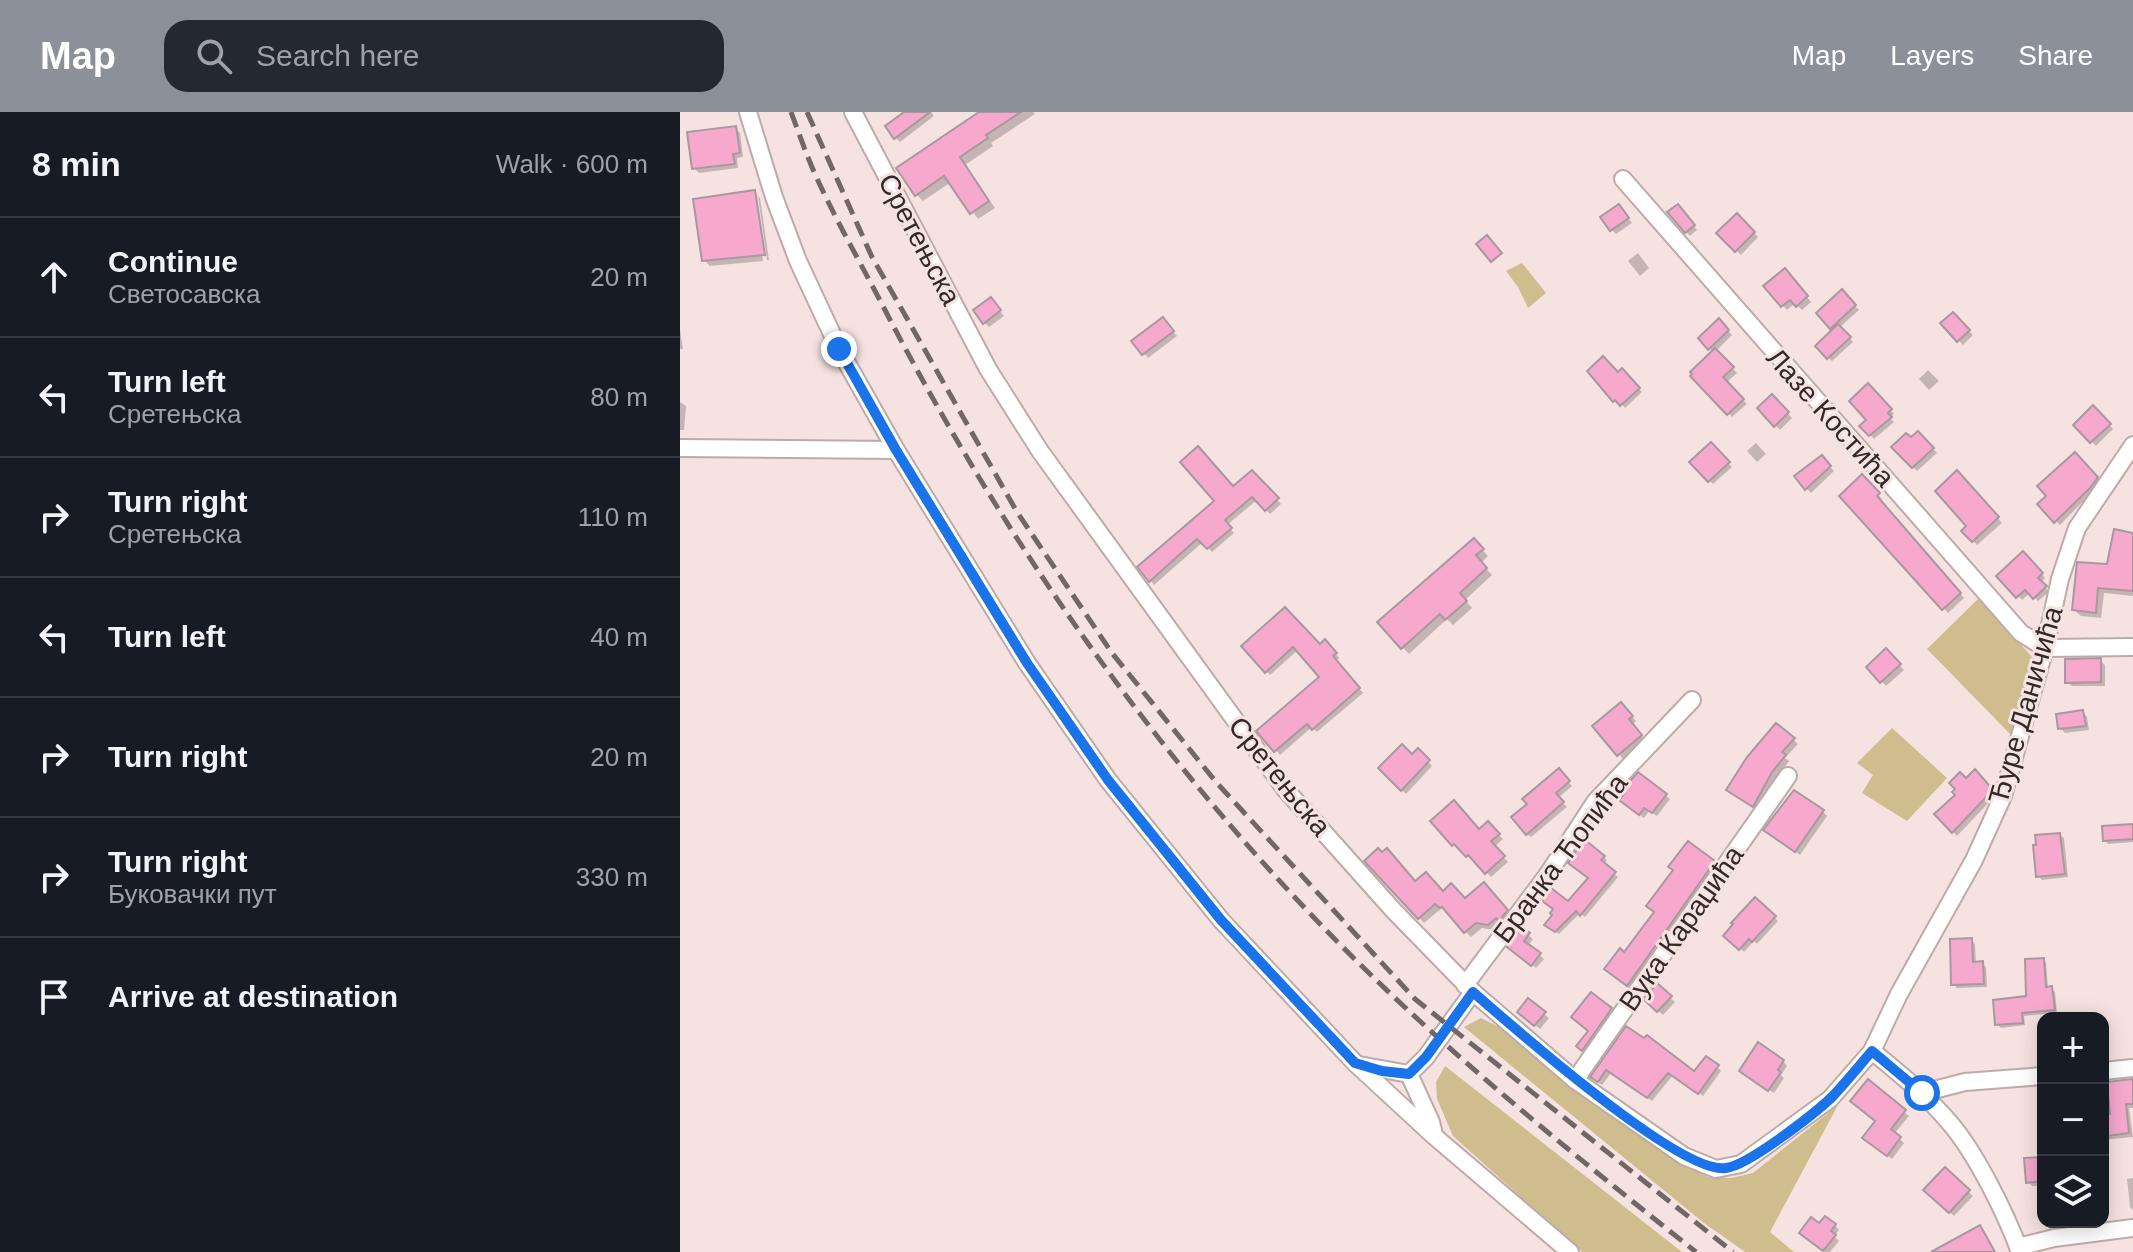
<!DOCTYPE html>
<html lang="en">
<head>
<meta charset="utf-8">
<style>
  :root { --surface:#171b24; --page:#242831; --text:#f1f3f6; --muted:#9ea1a6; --line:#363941; --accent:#8c9099 }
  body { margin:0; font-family:Arial,sans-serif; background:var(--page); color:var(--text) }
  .controls { position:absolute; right:24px; bottom:24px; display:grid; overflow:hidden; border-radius:16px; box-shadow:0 4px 20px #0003 }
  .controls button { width:72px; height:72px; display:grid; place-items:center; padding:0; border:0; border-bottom:2px solid var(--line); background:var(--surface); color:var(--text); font:40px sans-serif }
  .stop { position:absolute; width:24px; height:24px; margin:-18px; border:6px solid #1a73e8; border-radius:50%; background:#fff }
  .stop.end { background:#1a73e8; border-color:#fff; box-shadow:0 2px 8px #0008 }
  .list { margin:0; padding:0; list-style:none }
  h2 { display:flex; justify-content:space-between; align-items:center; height:104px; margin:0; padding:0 32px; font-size:34px }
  h2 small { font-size:26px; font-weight:400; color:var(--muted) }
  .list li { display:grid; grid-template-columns:52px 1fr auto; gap:24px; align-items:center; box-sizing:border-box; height:120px; padding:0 32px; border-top:2px solid var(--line) }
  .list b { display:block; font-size:30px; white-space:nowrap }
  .list p { margin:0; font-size:26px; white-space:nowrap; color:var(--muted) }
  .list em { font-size:26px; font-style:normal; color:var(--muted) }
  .icon { flex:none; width:44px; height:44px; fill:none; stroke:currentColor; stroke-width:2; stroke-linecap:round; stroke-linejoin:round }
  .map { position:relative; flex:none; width:1453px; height:1140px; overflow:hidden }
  header { display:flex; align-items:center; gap:48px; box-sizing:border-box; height:112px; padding:0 40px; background:var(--accent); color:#fff }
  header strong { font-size:38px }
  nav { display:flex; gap:44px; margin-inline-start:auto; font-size:28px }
  .search { width:560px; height:72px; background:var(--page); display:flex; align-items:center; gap:20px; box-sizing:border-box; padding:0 28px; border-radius:24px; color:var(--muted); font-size:30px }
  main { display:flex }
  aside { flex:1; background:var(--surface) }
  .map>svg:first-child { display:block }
  .green { fill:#d0bd8d }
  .shadow { fill:#0003 }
  .building { fill:#f6a9cd; stroke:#a8989f; stroke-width:2 }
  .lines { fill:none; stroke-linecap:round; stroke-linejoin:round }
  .minor-casing { stroke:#bdaba9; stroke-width:20 }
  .minor { stroke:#fff; stroke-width:16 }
  .rail { stroke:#726766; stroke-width:5; stroke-dasharray:16 8; stroke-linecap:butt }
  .route { stroke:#1a73e8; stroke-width:10 }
  .labels { text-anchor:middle; stroke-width:6; stroke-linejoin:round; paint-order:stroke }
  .street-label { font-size:28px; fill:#312a29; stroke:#f6e3e1 }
</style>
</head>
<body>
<header>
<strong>Map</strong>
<div class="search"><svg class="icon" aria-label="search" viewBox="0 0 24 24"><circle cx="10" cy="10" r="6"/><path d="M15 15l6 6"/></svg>Search here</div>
<nav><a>Map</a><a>Layers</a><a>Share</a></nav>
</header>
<main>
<aside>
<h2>8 min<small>Walk · 600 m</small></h2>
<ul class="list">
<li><svg class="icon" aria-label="ahead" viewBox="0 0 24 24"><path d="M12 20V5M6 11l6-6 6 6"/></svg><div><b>Continue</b><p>Светосавска</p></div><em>20 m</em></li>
<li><svg class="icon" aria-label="left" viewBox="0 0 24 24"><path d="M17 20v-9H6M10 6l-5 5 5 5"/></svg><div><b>Turn left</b><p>Сретењска</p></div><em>80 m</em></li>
<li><svg class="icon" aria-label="right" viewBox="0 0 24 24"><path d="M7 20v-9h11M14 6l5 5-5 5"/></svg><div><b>Turn right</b><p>Сретењска</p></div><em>110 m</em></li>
<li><svg class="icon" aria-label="left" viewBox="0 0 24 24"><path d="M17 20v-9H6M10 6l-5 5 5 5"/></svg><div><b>Turn left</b></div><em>40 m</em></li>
<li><svg class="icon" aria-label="right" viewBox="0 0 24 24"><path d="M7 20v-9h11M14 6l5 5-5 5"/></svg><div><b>Turn right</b></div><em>20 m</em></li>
<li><svg class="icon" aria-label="right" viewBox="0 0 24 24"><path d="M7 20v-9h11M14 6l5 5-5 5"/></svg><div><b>Turn right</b><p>Буковачки пут</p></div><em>330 m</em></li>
<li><svg class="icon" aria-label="arrive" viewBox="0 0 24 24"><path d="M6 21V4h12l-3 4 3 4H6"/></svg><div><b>Arrive at destination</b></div></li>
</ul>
</aside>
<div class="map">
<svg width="1453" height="1140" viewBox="0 0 1453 1140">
  <rect width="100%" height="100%" fill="#f6e3e1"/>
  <g class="green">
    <polygon points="842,151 866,181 848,196 838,175 826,159"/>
    <polygon points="1299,486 1352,545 1332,624 1247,537"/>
    <polygon points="1212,616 1267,666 1227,709 1182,681 1193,663 1177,651"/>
    <polygon points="801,906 817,914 992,1046 1028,1065 1051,1066 1073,1061 1158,993 1090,1120 1114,1140 1065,1140 1024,1111 784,915"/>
    <polygon points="765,954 1002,1140 902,1140 773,1024 757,987 756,970"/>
  </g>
  <g class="shadow">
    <polygon points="228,0 251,0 254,4 220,30 215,25"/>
    <polygon points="300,0 353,0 355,2 311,31 313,34 285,53 315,96 298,107 271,70 243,89 236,82"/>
    <polygon points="55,16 60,21 63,45 57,46 58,56 19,61 14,56"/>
    <polygon points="74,80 80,86 89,148 87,148 78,84 74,84 83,149 30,154 24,148"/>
    <polygon points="943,99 952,111 936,122 932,118"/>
    <polygon points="1002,99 1017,118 1010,124 990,101"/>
    <polygon points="1057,104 1078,125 1061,143 1039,121"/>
    <polygon points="958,141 969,156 960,164 948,149"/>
    <polygon points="1109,163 1131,190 1122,198 1115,191 1107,198 1086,174"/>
    <polygon points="1162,180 1179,198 1160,215 1173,230 1152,249 1137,234 1154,218 1139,201"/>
    <polygon points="315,192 324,204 309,215 305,211"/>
    <polygon points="1273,202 1293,223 1283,233 1263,211"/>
    <polygon points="1039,209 1052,223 1036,239 1057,261 1046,271 1067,292 1052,305 1013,264 1033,240 1020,226"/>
    <polygon points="487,212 497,224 468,246 454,229"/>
    <polygon points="0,217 3,237 0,237"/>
    <polygon points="1248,258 1259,269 1249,278 1239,267"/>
    <polygon points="909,259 938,262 942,259 962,280 945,296 940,290 938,292"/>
    <polygon points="1188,274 1214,302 1210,306 1214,310 1194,327 1182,314 1189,308"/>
    <polygon points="1092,285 1112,306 1100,318 1080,297"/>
    <polygon points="0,290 6,294 4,318 0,318"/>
    <polygon points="1413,296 1433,317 1416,334 1396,313"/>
    <polygon points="1238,321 1257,341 1237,359 1214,335 1231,328"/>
    <polygon points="1076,331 1086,342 1077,350 1067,339"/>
    <polygon points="1031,333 1052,355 1033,372 1012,350"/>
    <polygon points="1395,343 1421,371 1380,413 1360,393"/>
    <polygon points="1142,346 1154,359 1131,381 1116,365"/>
    <polygon points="572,361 601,392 590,402 577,388 547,413 554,421 532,440 523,430 474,473 460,455"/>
    <polygon points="1277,361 1322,411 1297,433 1284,419 1289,414"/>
    <polygon points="1182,365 1202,387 1200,389 1284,486 1268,501 1162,384"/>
    <polygon points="1453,423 1453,484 1424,481 1421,506 1401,504 1394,498"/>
    <polygon points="794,429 808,444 801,451 812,463 785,488 792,496 773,513 767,507 729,542 699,510"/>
    <polygon points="1343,442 1365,466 1361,471 1369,480 1358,489 1350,481 1342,488 1319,464"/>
    <polygon points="564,534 649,534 659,546 656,549 683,581 637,620 632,615 600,643 579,619 642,565 618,538 590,563"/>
    <polygon points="1206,539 1224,558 1206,574 1188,555"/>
    <polygon points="1420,548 1425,553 1425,574 1392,574 1387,570"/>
    <polygon points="941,593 956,609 952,613 965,628 943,647 939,642"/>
    <polygon points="1403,600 1407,605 1409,618 1385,621 1380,616"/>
    <polygon points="1097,613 1118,632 1105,646 1109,649 1081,687 1084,690 1078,698 1053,682"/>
    <polygon points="738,639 752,654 726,682 701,656 732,644"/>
    <polygon points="879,659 892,674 878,686 887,695 851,725 847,722 849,692"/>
    <polygon points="1295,660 1316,683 1277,724 1257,702 1278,683"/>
    <polygon points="985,683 990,687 977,704 969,699 964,706 946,692"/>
    <polygon points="1143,700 1147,704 1120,743 1090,722"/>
    <polygon points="753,709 800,720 808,712 823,727 814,735 828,750 811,765 794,746 792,748 779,735 778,736"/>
    <polygon points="1453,714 1453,730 1428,732 1425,729"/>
    <polygon points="1380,723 1384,726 1388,765 1362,768 1358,764 1358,735"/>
    <polygon points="923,745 927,748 923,753 938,765 905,805 900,801 879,822 870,816 910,766 894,754"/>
    <polygon points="687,749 736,771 785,788 809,778 832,804 825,813 822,810 814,818 802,816 791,825 762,796 744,811"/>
    <polygon points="1034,751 1038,755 952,877 931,861 945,842"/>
    <polygon points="1075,788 1098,809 1077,832 1074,829 1064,840 1046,824"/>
    <polygon points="848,823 853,827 848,834 864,847 856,856 834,839"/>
    <polygon points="1291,828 1295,832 1296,852 1302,851 1306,855 1307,875 1277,876 1273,872"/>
    <polygon points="1363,848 1366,851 1368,876 1375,880 1377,901 1344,904 1345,913 1321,916 1317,912 1349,886"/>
    <polygon points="977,874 995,890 983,903 967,888"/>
    <polygon points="931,898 934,901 906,941 899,934"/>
    <polygon points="864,902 869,906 860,917 844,904"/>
    <polygon points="947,917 1014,962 1037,955 1041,959 1023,984 993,963 972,989 931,961 922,973 917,969"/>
    <polygon points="1103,949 1107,954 1101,963 1104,966 1094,981 1066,963"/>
    <polygon points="1453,967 1453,996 1449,996 1453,1025 1423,1028 1423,1005 1432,1004"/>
    <polygon points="1188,970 1229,1004 1214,1022 1224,1031 1212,1047 1189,1030 1197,1010"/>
    <polygon points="1363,1047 1363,1100 1360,1097 1358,1074 1352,1074 1348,1070"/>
    <polygon points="1265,1058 1293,1084 1274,1104 1246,1078"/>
    <polygon points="1453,1066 1453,1098 1450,1095 1447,1067"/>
    <polygon points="1155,1113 1159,1118 1154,1124 1159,1129 1150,1140 1145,1140 1126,1125 1140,1114"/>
  </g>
  <g class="building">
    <polygon points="224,0 250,0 214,27 205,14"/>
    <polygon points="299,0 341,0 306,23 308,26 280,45 309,89 290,102 264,64 235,84 216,56"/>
    <polygon points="56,14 60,41 53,42 55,52 12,57 7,20"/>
    <polygon points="75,78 85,143 22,149 13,87"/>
    <polygon points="939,92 949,106 930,119 920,105"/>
    <polygon points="998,92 1015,113 1005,121 987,100"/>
    <polygon points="1057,101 1075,120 1055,140 1036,121"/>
    <polygon points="807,123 822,141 811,150 796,132"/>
    <polygon points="1105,156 1128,184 1116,195 1110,188 1101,195 1083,174"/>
    <polygon points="1162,177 1176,193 1150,217 1136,201"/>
    <polygon points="311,185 321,198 303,212 293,198"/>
    <polygon points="1273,200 1290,218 1277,230 1260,211"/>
    <polygon points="483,205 494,219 462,243 451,229"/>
    <polygon points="1039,206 1049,218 1028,238 1018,226"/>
    <polygon points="1158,212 1171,225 1147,247 1135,234"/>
    <polygon points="1035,236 1054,255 1043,265 1064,287 1047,303 1010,264 1012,262 1010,260"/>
    <polygon points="923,244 938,260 942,256 960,276 940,294 935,288 933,290 907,259"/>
    <polygon points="1188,271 1212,297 1208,301 1212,305 1189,324 1179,314 1186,308 1169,289"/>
    <polygon points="1092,282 1109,300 1094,315 1077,296"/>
    <polygon points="1413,293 1431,312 1410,331 1393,313"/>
    <polygon points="1238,319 1254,336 1232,356 1211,335 1226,321 1231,325"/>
    <polygon points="1031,330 1050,350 1028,370 1009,350"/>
    <polygon points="518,334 553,374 572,358 599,386 585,399 572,385 545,408 552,416 527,437 517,427 469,470 457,455 534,389 500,350"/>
    <polygon points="1395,340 1418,365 1411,375 1374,411 1357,392 1366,384 1357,374"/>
    <polygon points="1142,343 1151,354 1125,378 1114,364"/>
    <polygon points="1277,358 1319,405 1292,430 1281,419 1286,414 1255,379"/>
    <polygon points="1182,362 1200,381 1197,384 1281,481 1262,498 1159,384"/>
    <polygon points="1434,417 1453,421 1453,479 1418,476 1416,501 1392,498 1397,450 1427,452"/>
    <polygon points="794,426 804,437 796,443 807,456 780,481 787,489 765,508 760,502 721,537 697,510"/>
    <polygon points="1343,439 1363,461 1358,466 1367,474 1353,487 1345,478 1336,486 1316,464"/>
    <polygon points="605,495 640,532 645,527 657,541 653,544 680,576 632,618 627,612 594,640 576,619 639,565 613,535 585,561 561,534"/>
    <polygon points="1206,536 1221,552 1200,571 1186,555"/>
    <polygon points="1421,546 1421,570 1385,571 1385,547"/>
    <polygon points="941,590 953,604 949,607 962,623 937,644 912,614"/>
    <polygon points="1403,598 1406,614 1378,617 1376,602"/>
    <polygon points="1096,611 1115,626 1102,640 1106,643 1092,660 1073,695 1046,678 1067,645"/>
    <polygon points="722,632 732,642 738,636 750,648 721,679 698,656"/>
    <polygon points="879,656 890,669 876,681 884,690 846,723 831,705 847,692 842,687"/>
    <polygon points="1295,657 1313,678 1272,721 1254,702 1275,683 1272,680 1275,677 1269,671 1280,660 1286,666"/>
    <polygon points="958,660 987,682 972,701 964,696 959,703 939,688 945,681 941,679"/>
    <polygon points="1114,678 1144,698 1115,740 1083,718"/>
    <polygon points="774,688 799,717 808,709 820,722 811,729 825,744 805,762 788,743 786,745 774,732 772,734 750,709"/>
    <polygon points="1453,712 1453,727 1423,729 1422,714"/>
    <polygon points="1380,721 1385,762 1356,765 1353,733 1356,733 1355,723"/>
    <polygon points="904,727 925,744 921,748 936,760 900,804 896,799 875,820 864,813 872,803 870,801 873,797 862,789 871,776 888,789 908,766 888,751"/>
    <polygon points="1008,729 1035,749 947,874 924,857 940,836 944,840 974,800 966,794 993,758 988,755"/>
    <polygon points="698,736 702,740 707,736 735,769 746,760 763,779 771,771 785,786 804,770 828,798 819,809 816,806 808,813 796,811 784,821 762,795 760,796 755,792 738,807 684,749"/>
    <polygon points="1075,785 1096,804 1072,830 1069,827 1059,838 1043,824 1053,812 1051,811"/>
    <polygon points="842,815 850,821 844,829 861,841 851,854 827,835"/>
    <polygon points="1292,826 1293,850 1303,849 1304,872 1271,873 1270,827"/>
    <polygon points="1364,846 1366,875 1372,874 1375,898 1342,901 1343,911 1315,913 1313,888 1346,884 1345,847"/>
    <polygon points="977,871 992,884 977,900 964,888"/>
    <polygon points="911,880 932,896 902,939 896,934 908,919 891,905"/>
    <polygon points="848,886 866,900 854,914 837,900"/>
    <polygon points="946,914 964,926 967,923 1014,959 1026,944 1039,953 1018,982 988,961 967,986 926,958 918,970 910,965"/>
    <polygon points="1078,930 1104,948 1098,958 1101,960 1088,979 1059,959"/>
    <polygon points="1188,967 1226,998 1211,1017 1221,1025 1207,1044 1182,1026 1195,1009 1170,989"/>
    <polygon points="1453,967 1453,992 1446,992 1449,1021 1427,1024 1425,1003 1430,1002 1427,970"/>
    <polygon points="1363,1045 1363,1069 1346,1071 1344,1046"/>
    <polygon points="1265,1055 1290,1078 1269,1101 1243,1078"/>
    <polygon points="1145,1104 1156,1112 1151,1119 1156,1123 1143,1139 1119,1121 1131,1105 1139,1111"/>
    <polygon points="1300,1113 1315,1140 1251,1140"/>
  </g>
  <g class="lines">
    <g class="minor-casing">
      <g id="minor">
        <polyline points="68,0 94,85 118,149 159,237 216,338 347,551 428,668 541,808 675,951 754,1024 890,1140"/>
        <polyline points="173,0 308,257 360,339 605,677 714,799 793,880 895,968 1004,1044 1036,1057 1061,1052 1150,987 1192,939 1219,882 1294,748 1323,684 1365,536 1380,467 1397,416 1453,333"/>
        <polyline points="943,67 1341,521 1365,536 1453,535"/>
        <polyline points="0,336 216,338"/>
        <polyline points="785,873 868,762 915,690 1012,588"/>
        <path d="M1192,939c27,22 54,44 77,71 27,31 57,92 71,130"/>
        <polyline points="679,953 729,962 751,1010 754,1023"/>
        <polyline points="1423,959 1453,956"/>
        <polyline points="729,962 746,945 793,880"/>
        <polyline points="895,968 1108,664"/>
        <polyline points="1242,981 1285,970 1363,964"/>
        <polyline points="1338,1135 1374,1126 1453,1116"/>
      </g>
    </g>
    <use href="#minor" class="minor"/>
    <g class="rail">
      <path d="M111,0c8,21 15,42 24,62 21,47 48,93 71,138 112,215 250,417 416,593 120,128 257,238 394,347"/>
      <polyline points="127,0 192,145 337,400 432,541 536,670 735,887 1053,1140"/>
    </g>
  </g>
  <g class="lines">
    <path class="route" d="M159,237l57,101 131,213 81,117 113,140 134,143 27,8 27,3 17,-17 47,-65c40,35 208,183 253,176 23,-3 88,-54 106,-71 14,-15 27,-31 40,-46l50,42"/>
  </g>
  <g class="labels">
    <g class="street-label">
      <text transform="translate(240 127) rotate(62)" y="10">Сретењска</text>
      <text transform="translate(1151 305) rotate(48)" y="10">Лазе Костића</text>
      <text transform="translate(1345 593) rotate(-74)" y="10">Ђуре Даничића</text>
      <text transform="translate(600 664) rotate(51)" y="10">Сретењска</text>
      <text transform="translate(880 746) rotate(-53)" y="10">Бранка Ћопића</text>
      <text transform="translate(1001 816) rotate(-55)" y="10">Вука Караџића</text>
    </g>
  </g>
</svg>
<div class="controls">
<button>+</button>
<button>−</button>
<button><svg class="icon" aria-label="layers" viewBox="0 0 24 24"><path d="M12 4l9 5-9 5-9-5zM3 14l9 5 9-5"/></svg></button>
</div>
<div class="stop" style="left:1242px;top:981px"></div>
<div class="stop end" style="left:159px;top:237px"></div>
</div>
</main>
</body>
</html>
